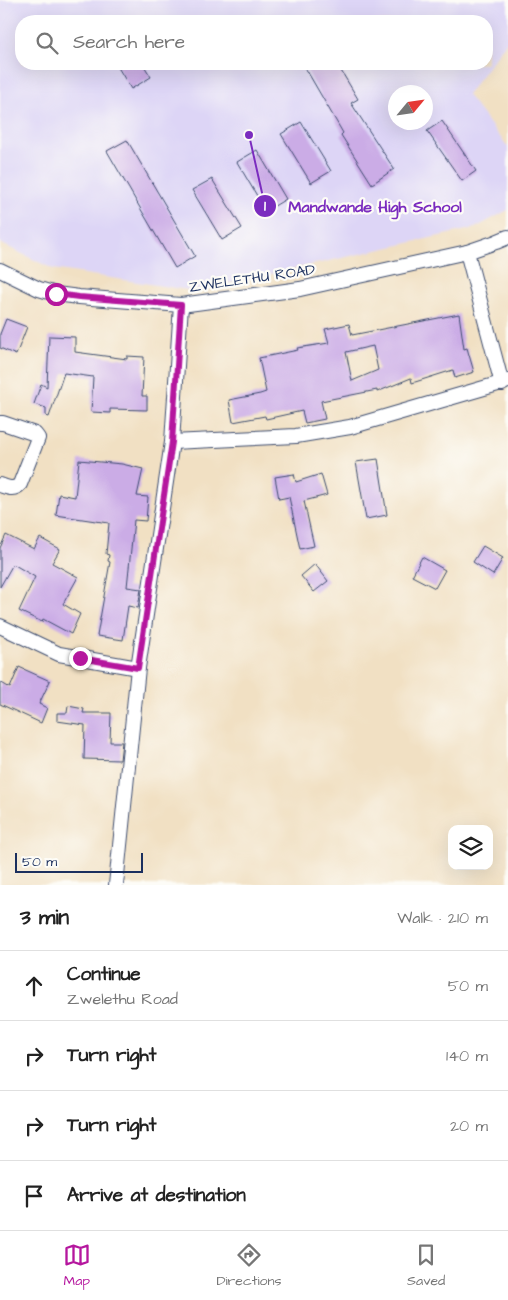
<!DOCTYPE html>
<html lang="en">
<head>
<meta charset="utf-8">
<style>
  :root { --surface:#fff; --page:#f2f2f2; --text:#222; --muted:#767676; --line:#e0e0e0; --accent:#b5179e }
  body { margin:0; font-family:"Architects Daughter",sans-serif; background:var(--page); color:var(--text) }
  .controls { position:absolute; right:15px; bottom:15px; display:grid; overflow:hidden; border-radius:10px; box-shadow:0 5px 20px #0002 }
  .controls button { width:45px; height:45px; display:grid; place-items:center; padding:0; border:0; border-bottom:1px solid var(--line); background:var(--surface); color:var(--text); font:25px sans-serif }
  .compass { position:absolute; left:388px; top:85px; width:45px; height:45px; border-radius:50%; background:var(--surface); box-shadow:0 5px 20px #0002; rotate:61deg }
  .scale { position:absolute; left:15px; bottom:12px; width:128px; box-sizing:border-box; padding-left:5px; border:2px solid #1b2f5e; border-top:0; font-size:14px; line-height:18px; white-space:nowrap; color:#1b2f5e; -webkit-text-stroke:4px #fdfcf7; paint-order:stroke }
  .stop { position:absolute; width:15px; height:15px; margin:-11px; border:4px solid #b5179e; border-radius:50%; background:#fff }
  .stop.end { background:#b5179e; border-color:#fff; box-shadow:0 1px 5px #0008 }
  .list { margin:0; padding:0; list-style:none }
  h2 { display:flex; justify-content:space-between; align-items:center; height:65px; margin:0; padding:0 20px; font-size:21px }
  h2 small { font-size:16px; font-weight:400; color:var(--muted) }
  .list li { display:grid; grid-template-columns:32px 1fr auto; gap:15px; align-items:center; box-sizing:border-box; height:70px; padding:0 20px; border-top:1px solid var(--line) }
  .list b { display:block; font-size:19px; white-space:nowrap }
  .list p { margin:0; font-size:16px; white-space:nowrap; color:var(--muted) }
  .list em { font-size:16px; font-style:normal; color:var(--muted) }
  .icon { flex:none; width:28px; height:28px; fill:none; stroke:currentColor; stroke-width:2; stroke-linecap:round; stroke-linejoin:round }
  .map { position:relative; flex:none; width:508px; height:885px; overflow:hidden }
  .search { position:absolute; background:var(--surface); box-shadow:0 5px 20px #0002; left:15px; right:15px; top:15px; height:55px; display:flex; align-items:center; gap:12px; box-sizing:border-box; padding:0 18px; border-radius:20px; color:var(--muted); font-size:19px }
  .sheet { height:345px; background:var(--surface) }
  nav { display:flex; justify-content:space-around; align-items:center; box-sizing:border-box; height:70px; border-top:1px solid var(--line); background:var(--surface); font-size:14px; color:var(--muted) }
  nav a { display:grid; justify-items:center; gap:2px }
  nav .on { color:var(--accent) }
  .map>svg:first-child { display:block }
  .built { fill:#ddd5f6; fill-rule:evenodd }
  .building { fill:#cbace6; fill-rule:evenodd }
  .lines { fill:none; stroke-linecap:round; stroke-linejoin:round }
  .street-casing { stroke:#3b4a6d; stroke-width:16 }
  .street { stroke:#fff; stroke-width:14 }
  .route { stroke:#b5179e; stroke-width:6 }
  .labels { text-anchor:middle; stroke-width:4.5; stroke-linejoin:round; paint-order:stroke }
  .street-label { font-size:15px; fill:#1b2f5e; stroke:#fdfcf7 }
  .leader { fill:none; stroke:#7b2cbf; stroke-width:2 }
  .callout-dot { fill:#7b2cbf; stroke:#fdfcf7; stroke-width:2 }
  .mark-label { font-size:15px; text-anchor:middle; font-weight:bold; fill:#fff }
  .callout-label { font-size:16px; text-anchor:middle; font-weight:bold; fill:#7b2cbf; stroke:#fdfcf7; stroke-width:4.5; stroke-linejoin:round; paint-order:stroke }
</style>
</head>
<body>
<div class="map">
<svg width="508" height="885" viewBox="0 0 508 885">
  <rect width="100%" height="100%" fill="#fdfcf7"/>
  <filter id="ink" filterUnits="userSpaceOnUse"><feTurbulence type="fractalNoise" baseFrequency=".02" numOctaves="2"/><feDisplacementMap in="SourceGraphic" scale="10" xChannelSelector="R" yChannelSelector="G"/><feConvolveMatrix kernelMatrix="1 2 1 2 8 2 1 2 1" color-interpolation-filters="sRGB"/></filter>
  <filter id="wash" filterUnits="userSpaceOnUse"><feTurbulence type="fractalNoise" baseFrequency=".0096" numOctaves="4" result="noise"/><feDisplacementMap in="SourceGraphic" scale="20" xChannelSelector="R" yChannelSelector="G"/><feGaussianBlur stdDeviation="1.12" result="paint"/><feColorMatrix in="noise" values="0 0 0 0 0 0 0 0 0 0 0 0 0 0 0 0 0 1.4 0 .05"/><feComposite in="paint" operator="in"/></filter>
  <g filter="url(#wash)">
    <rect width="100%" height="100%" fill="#f1e0c3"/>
    <path class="built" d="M0,0h508v40l-41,55 41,52v63l-33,18 -280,63 -142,-22 -53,-26zM21,21h466v43h-466zM396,92h30v30h-30z"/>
    <g id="blocks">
      <g class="building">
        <polygon points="116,64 143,64 151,77 131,89"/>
        <polygon points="303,64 337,64 358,99 351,103 394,169 372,184 341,135 343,133"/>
        <polygon points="442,121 476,171 462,181 427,131"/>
        <polygon points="301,122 331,171 311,183 281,134"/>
        <polygon points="127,140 195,256 175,268 107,151"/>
        <polygon points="257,150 286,199 266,211 237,162"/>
        <polygon points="212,179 242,228 222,240 192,190"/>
        <path d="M459,314l5,35 3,-1 7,24 -19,6 -2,-8 -41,13 -1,-5 -34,14v-2l-56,11 4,18 -20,4 -3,-12 -36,8 -1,-3 -32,6 -4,-22 31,-6 6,-2 -7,-34 39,-8 -1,-2 32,-5 -4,-14 24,-5 3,11zM373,346l5,24 -26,11 -6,-29z"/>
        <polygon points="6,319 27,327 16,355 0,348 0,334"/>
        <polygon points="49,336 75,337 75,352 127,359 127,356 144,357 142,396 147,396 147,410 110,409 110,413 91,412 93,377 64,373 49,417 46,416 46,408 34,404 41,384 47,387"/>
        <polygon points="378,459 387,515 366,519 356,462"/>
        <polygon points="79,460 122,464 143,469 137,496 148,497 146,521 134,520 127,587 141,589 138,608 128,606 123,640 97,636 110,562 108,561 109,555 106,554 109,523 56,515 59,494 75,497"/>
        <polygon points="294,474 296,482 321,474 327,495 304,501 314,546 300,549 289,497 279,499 275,477"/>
        <polygon points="6,535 34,549 40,538 60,549 52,563 78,577 63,604 80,614 71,634 43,619 42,622 19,611 35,577 13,564 0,587 0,548"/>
        <polygon points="483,546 503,558 493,575 473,562"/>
        <polygon points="422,557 445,570 435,588 412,576"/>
        <polygon points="315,564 328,581 314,592 301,576"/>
        <polygon points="19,667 50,681 39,704 47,708 41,723 0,704 0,682 10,688"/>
        <polygon points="68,706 84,709 83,713 111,713 110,742 122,742 120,760 84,759 85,725 57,721 57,713 67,713"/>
      </g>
    </g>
  </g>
  <g filter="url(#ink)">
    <use href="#blocks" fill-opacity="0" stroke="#3b4a6d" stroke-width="1"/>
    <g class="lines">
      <g class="street-casing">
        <g id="street">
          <polyline points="467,252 502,384"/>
          <polyline points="0,270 39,289 56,294 79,297 181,305 300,289 467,252 496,242 508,237"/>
          <path d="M0,423h3l32,11 3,4 -18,46c-6,7 -13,3 -20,1"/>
          <polyline points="172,442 296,436 350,427 508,381"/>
          <polyline points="0,626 59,654 138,668"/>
          <polyline points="116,885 138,668 172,442 181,305"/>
        </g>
      </g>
      <use href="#street" class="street"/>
    </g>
  </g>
  <g class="lines" filter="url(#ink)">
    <polyline class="route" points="56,294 79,297 181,305 172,442 138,668 80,658"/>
  </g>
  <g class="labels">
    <g class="street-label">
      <text transform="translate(252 278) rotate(-8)" y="5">ZWELETHU ROAD</text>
    </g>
  </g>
  <path class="leader" d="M249 135L265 206"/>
  <g class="callout-dot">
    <circle cx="249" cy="135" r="5"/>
    <circle cx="265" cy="206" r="12"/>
  </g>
  <g class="mark-label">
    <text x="265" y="211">1</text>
  </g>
  <g class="callout-label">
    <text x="375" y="212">Mandwande High School</text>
  </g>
</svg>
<div class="controls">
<button><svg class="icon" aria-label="layers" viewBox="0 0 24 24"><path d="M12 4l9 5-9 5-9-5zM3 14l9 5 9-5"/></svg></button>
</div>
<svg class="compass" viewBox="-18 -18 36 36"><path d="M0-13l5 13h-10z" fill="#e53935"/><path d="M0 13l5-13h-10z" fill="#767676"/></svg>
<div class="scale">50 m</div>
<div class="stop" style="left:56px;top:294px"></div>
<div class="stop end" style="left:80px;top:658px"></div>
<div class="search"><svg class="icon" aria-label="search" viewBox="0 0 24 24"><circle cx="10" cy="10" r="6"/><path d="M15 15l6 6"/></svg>Search here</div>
</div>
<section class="sheet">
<h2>3 min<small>Walk · 210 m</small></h2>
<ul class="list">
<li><svg class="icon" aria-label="ahead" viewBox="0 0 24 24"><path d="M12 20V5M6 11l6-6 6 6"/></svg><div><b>Continue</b><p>Zwelethu Road</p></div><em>50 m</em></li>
<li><svg class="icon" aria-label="right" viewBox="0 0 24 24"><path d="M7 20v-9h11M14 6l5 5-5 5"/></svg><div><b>Turn right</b></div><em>140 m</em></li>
<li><svg class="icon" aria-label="right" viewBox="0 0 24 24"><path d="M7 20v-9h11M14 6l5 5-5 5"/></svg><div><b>Turn right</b></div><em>20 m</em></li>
<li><svg class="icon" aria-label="arrive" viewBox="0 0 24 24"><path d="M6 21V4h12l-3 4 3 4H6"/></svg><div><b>Arrive at destination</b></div></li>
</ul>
</section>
<nav>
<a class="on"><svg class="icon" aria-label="map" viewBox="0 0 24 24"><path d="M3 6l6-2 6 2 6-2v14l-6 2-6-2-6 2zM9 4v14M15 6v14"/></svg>Map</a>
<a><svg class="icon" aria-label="directions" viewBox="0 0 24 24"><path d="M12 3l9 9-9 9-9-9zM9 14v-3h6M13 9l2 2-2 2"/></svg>Directions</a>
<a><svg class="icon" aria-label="saved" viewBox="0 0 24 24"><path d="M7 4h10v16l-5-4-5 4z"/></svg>Saved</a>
</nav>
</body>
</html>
